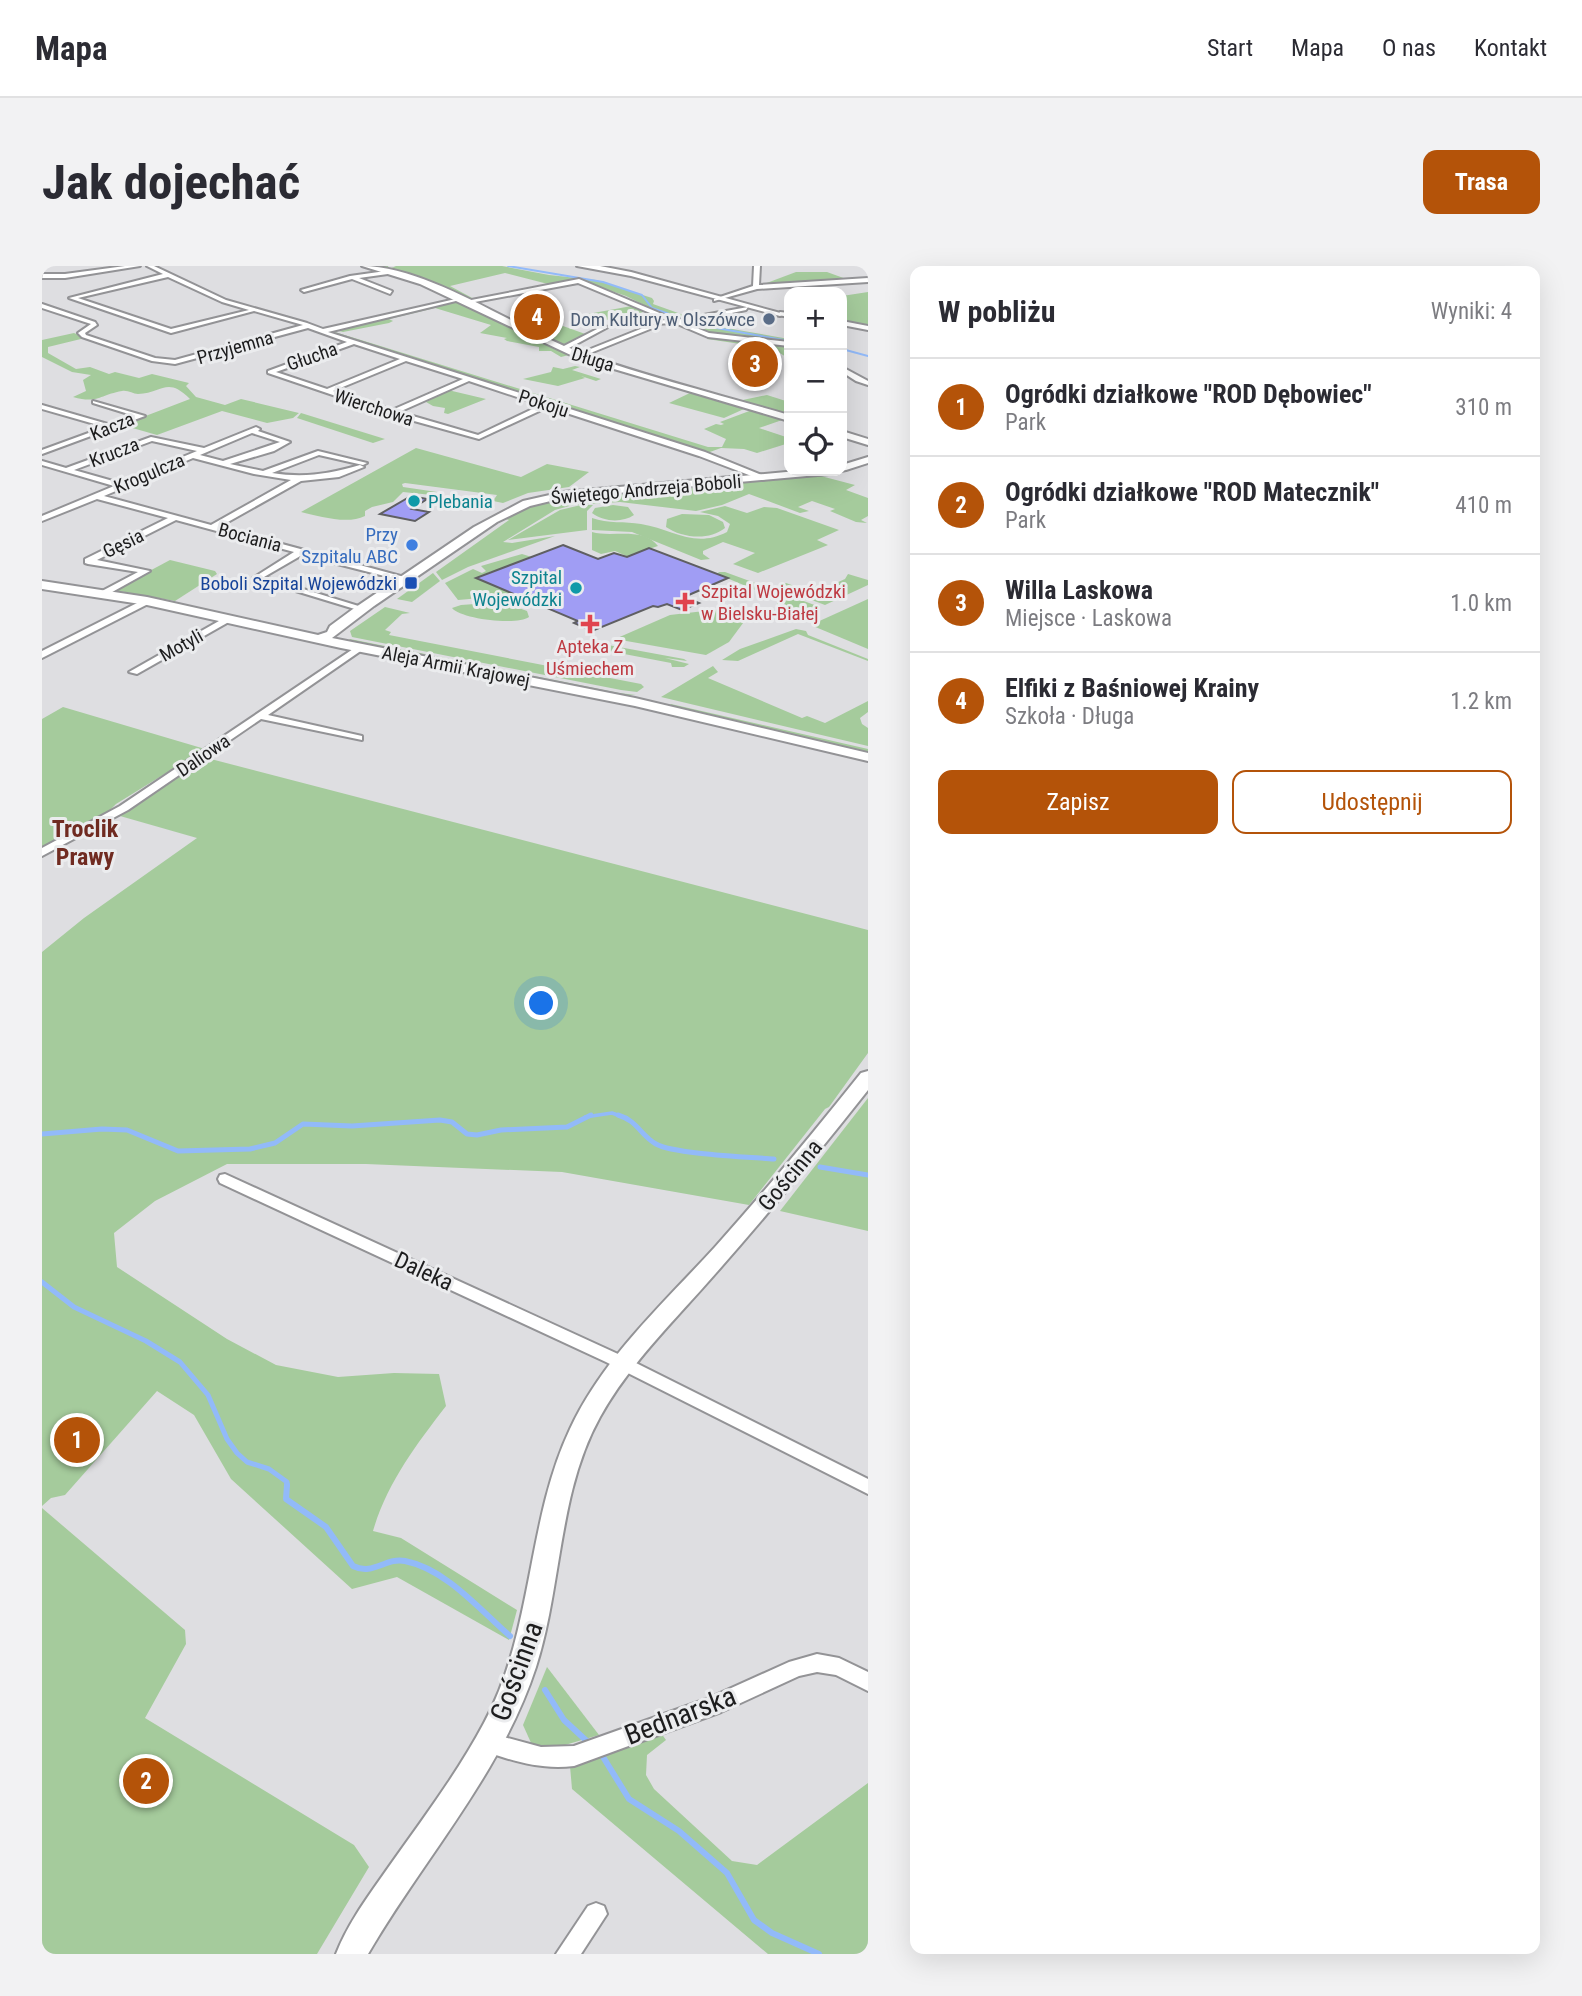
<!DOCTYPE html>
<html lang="pl">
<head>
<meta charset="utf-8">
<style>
  :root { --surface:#fff; --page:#f2f2f3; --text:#2b2b33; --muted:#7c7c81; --line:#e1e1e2; --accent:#b45309 }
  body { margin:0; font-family:"Roboto Condensed",sans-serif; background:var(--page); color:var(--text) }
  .controls { position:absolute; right:21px; top:21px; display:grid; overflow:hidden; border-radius:14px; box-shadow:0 7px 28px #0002 }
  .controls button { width:63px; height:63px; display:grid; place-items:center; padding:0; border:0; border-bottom:2px solid var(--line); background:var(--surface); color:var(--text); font:35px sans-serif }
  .you { position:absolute; left:500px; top:738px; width:24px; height:24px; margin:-18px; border:5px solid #fff; border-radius:50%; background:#1a73e8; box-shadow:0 0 0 10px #1a73e833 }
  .badge { display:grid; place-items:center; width:46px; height:46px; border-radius:50%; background:var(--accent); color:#fff; font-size:23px; font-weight:700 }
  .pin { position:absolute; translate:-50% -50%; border:4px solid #fff; box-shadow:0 2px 7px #0006 }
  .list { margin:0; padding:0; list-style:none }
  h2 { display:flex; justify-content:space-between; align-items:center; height:91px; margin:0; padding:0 28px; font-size:30px }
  h2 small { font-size:23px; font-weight:400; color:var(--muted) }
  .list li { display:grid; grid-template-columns:46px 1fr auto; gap:21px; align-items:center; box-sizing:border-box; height:98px; padding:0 28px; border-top:2px solid var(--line) }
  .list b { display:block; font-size:26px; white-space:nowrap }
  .list p { margin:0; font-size:23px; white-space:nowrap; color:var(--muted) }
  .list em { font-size:23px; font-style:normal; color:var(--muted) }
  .actions { display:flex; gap:14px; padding:21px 28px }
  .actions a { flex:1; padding:16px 0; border:2px solid var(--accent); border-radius:14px; text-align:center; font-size:24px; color:var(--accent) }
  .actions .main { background:var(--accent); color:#fff }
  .icon { flex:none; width:38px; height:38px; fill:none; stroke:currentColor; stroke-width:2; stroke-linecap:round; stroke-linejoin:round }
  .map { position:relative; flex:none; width:826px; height:1688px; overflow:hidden; border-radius:14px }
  header { display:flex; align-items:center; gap:42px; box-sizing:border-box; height:98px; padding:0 35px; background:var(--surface); border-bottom:2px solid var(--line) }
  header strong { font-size:33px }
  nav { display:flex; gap:38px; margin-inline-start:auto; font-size:24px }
  .intro { display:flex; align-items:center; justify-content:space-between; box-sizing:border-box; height:168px; padding:0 42px }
  h1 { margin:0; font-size:49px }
  .button { padding:18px 32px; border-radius:14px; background:var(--accent); color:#fff; font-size:24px; font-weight:700 }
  main { display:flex; gap:42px; padding:0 42px }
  aside { flex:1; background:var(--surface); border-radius:14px; box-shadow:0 7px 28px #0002 }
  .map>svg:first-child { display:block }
  .green { fill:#a5cb9c }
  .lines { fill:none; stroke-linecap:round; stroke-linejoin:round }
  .stream-far3 { stroke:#92baf9; stroke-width:2 }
  .stream-far2 { stroke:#92baf9; stroke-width:3.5 }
  .stream-far1 { stroke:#92baf9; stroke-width:5 }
  .stream { stroke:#92baf9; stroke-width:6 }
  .building { fill:#a09df4; stroke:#5f5f62; stroke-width:2 }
  .minor-casing { stroke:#939396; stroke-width:4 }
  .tertiary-casing { stroke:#939396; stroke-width:4 }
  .minor { fill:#fff; fill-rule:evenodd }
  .tertiary { fill:#fff; fill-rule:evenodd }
  .service-dot { fill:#5c6f8a; stroke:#ebecee; stroke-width:2.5 }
  .culture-dot { fill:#0f9aa8; stroke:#ebecee; stroke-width:2.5 }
  .shop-dot { fill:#3f7fe0; stroke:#ebecee; stroke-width:2.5 }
  .transit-dot { fill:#1a4fb4; stroke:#ebecee; stroke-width:2.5 }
  .health-dot { fill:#e0444e; stroke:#ebecee; stroke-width:2.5 }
  .labels { text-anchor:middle; stroke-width:6; stroke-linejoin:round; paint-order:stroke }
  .far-service-label { font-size:19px; fill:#4e5e75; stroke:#ebecee; text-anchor:end }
  .far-street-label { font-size:19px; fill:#1d1d1e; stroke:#ebecee }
  .far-culture-label { font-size:19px; fill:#0d838f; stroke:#ebecee; text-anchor:start }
  .far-shop-label { font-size:19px; fill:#366cbe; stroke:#ebecee; text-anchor:end }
  .far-transit-label { font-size:19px; fill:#164399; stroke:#ebecee; text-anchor:end }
  .far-health-label { font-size:19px; fill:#be3a42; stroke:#ebecee; text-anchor:start }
  .street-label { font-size:23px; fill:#1d1d1e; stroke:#ebecee }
  .neighbourhood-label { font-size:24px; font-weight:bold; fill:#702b21; stroke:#ebecee }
  .near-street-label { font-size:28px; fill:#1d1d1e; stroke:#ebecee }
</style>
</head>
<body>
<header>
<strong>Mapa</strong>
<nav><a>Start</a><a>Mapa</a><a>O nas</a><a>Kontakt</a></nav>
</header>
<div class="intro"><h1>Jak dojechać</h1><a class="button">Trasa</a></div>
<main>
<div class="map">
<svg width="826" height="1688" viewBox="0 0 826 1688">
  <rect width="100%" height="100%" fill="#dedee1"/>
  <g class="green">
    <polygon points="331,0 346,0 347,3 354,0 460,0 507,9 554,14 610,32 612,35 611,38 650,52 632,54 584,30 540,15 506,18 463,7 408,20 434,34 424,34 344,2"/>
    <polygon points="754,6 785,6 807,14 722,18"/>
    <polygon points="826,26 826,61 800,56 802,51 800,50 800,30"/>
    <polygon points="414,34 527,89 519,91 509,85 497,85 497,81 465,75 462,73 465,72 438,67 449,59 393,42 347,53 351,55 347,57 301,66 293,64"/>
    <polygon points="595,39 606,45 555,56 535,50"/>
    <polygon points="656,54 673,60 747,73 747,93 732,83 665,73 667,68 643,58"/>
    <path d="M521,60l25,9c-28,16 -33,8 -59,-5z"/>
    <polygon points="286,66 293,66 666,181 680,181 684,173 662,163 674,158 679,159 682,158 678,156 710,144 743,153 717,162 747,172 747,177 715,187 702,183 679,182 665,187 680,193 677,192"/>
    <path d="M32,67l11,5 -37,9v6l28,16 14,-2 19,7 6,-2 24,6 13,-4 37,9 -3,3 10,11 29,8 16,-6 58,14 -6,5 -26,5 -45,-12 -65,24 -35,-10 68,-26c-23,-23 -27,-6 -52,-5 -5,0 -10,-4 -16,-3 -23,4 -24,13 -49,6l13,-6 -3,-11 8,-5 -19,-3 -30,-15v-17z"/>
    <polygon points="533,100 538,101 530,104 559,113 554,115 539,110 543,112 516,120 481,113 509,106 511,101 521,103"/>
    <polygon points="406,124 444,133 406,148 402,147 403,142 391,140 384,136"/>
    <polygon points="650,126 702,141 702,143 682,152 627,137"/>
    <polygon points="725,129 747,136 747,147 745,149 696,135"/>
    <polygon points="259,147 343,173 331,177 255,152"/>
    <path d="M374,182l105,29 26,-13 42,8 -20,15 -41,6 -25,10 -10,-2 4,-6 -92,-12 -3,1 1,3 34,5 -5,3 -29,-3 -10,10 -21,5 -7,4v5c-18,9 -46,0 -64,-4z"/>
    <polygon points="775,209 813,219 804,224 826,232 826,250 819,254 825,257 814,256 788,245 793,243 770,235 756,241 767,245 758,247 707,228 680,239 654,245 578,236 531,239 513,244 461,276 470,277 513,270 426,301 400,314 394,306 467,254 460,252 500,234"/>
    <polygon points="539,239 551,239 545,245 545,264 466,274 518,244"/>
    <path d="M571,239l15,2 6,8c-12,8 -30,7 -42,-2l3,-5z"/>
    <path d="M683,240l22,7 17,-6 13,1 62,22 -22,10 11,5 -70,28 -25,-9 22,-11 -32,-11 -20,9v3l7,5 -9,1 -69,-28 -40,-2v-12c16,6 33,3 49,6 32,5 53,25 86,8l3,-8 -12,-8 -18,-4z"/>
    <path d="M640,248l27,1 14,7 2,6c-16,13 -43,10 -59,-1l1,-8z"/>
    <path d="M550,266c20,6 51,-6 66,14l-25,8 -2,4 -16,-7 -14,3 -9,-4z"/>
    <polygon points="480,288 506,296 507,302 484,293 463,301 513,321 489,322 450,305 434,312 473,329 416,334 403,317 431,303 440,307 444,305 439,300"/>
    <polygon points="128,294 173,305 175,308 133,335 72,324"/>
    <path d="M669,306h14l95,35v4l-12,-3 -4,2 10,4c-15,5 -24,5 -37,-3v-12l-60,-25 2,-2z"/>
    <polygon points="391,307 398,315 370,336 355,333"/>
    <polygon points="806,308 826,314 826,319 783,339 767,333 774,329 770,327 763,331 736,320 744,317 772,327 803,313"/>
    <polygon points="826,333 826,383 771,360 773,357"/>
    <path d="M461,336l24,9 2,6c-13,9 -68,2 -77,-9l9,-3z"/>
    <polygon points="343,341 368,347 360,348 343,364 349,366 347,369 599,418 602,421 595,426 579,424 310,371 308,365"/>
    <polygon points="688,342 707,349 687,376 664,389 573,373 628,349"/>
    <polygon points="754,363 764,365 766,369 826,393 826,395 756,368 696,395 680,394 698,383"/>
    <polygon points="308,373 577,427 594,429 579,429 306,375"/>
    <polygon points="555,377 642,393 645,395 623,392 647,398 642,401 630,401 629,397 551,382"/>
    <polygon points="671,400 676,406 666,412 760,452 765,450 783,457 826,435 826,446 818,452 820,458 826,462 826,480 619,431"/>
    <polygon points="629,438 826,483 826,488 627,440"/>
    <polygon points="21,441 163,483 74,538 62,550 0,583 0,453"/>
    <path d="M165,492l661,172v123l-39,54 -4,2 -76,96 -187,-33 -196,-8h-139l-72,37 -41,32 3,34 110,72 49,26 62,12 56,-4 45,1 7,32c-30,39 -59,77 -73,125l28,7 116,72 -8,30 -112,-63 -45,12 -121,-110 -37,-64 -37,-24 -92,104 -14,3 -9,8v-554l42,-34 113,-80 -77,-22z"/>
    <polygon points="826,832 826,965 738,945"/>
    <polygon points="0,1242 143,1364 144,1378 103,1452 312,1579 327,1601 275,1688 0,1688"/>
    <polygon points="505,1401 557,1469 506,1484 490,1479 481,1459"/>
    <polygon points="619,1467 624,1474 605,1489 604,1509 612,1523 690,1595 715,1599 826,1517 826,1688 726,1688 530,1523 528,1500"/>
  </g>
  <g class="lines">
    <g class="stream-far3">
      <polyline points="466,0 561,16 600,29 610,42 658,59 747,75"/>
      <polyline points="800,83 826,90"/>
    </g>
    <polyline class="stream-far2" points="543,851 570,847 581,851"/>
    <g class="stream-far1">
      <path d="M576,849c20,6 22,20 38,29 17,10 94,13 118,15"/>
      <polyline points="0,868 60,863 85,864 136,885 208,883 233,877 261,858 310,860 398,854 410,856 425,868 435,869 459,864 525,861 549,849"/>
      <polyline points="778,901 826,909"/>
      <polyline points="0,1016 32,1041 104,1075 138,1096 166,1129 185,1173 195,1187 205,1196 227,1203 245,1216 245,1220"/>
    </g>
    <g class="stream">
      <path d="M245,1219l-1,14 40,28 27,39c20,10 33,-9 52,-5 41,8 75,49 105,75"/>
      <polyline points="503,1424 522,1454 548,1478"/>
      <polyline points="558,1486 587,1533 637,1565 685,1607 712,1654 730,1667 777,1688"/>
    </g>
  </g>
  <g class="building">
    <polygon points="369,230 385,233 370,243 387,246 373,255 338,248"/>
    <polygon points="521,279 556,293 572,287 585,291 607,282 686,312 642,331 657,337 640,344 625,338 616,341 611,340 550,365 532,357 536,355 434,312"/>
  </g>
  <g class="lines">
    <g class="minor-casing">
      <g id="minor">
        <polygon points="83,0 98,0 23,12 0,12 0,8 23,8"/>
        <path d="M105,0h7l72,34 81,23 16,6 137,-31v2l-132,32 377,120 64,26 -7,2 -63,-24 -151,-49 -69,32 -90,-25 -121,-41v-2l79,-29 -39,-14 -133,36 -23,-3 -70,-24 -4,-4 13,-9 -49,-16v-4l53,18 2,3 -12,8 1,2 69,23 20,2 128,-35 -49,-14 -83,22 -102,-35 94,-24zM126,11l54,25 27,8 -78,19 -93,-31zM312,78l46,15 -73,30 -51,-17zM364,95l57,18 -71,31 -59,-19zM427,115l72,24 -63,30 -79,-23z"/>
        <polygon points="712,0 718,0 717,19 826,12 826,16 715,23 672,35 672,33 711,20"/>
        <polygon points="351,4 353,7 317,12 350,25 348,28 310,13 262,26 259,24 308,10"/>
        <polygon points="537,13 634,54 706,41 704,44 642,57 667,67 747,76 747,80 666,71 633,57 611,58 613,61 541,90 518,82 561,60 566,61 527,82 541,86 611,58 579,60 577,57 625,54 536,17 422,38 419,36"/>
        <polygon points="738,46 747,47 747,51 736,49"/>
        <polygon points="800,55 826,60 826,64 800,59"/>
        <polygon points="800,101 826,115 826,119 814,115 800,106"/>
        <polygon points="51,135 103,150 0,188 0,184 63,161 0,143 0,139 69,159 93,150 51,137"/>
        <path d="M214,161l4,2 -2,2 32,11 -16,9 -44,13 33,7 55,-20 49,12 -4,2 -44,-10 -47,18c32,5 57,1 88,-8l4,2 -25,10 -38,4 -82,46 189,51v4l-106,-27 -38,22 101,31 -7,2 -105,-32 41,-26 -118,-32 -79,40 53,11 -45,25 -3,-1v-4l36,-19 -50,-8 -3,-1v-4l83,-41 -71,-19 -55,22v-5l72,-30 -72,-21v-4l24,7 85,-31 53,11zM210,167l28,9 -57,19 -23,-6zM110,175l45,10 -77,32 -46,-13zM151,192l61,16 37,6 -80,45 -107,-29z"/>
        <polygon points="105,332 109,335 108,337 0,392 0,385"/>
        <polygon points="184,351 192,353 95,408 87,406"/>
        <polygon points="317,379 322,382 320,384 226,449 320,470 320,474 219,453 86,544 0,590 0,582 78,540"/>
        <polygon points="183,908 576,1088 826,1213 826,1228 564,1096 178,917 176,913 178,909"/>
        <path d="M775,1388l22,4 29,14v19l-32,-16 -19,-3 -18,4 -78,36 -147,54c-33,4 -62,-5 -92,-16l-3,-7 3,-7 7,-3 52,14 33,-1 135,-48 80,-36z"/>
        <polygon points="554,1637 562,1640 565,1648 539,1688 514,1688 546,1640"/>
      </g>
    </g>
    <g class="tertiary-casing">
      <g id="tertiary">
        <path d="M320,0c68,0 157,65 222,88 67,24 137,41 205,61v6l-212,-63 -157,-74z"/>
        <polygon points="535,0 558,0 589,6 742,48 738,50 589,10"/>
        <polygon points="800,165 826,173 826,179 800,171"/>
        <polygon points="826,191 826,197 804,204 799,205 800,199"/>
        <polygon points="755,205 792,205 787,208 521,232 488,240 455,256 332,340 290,372 593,432 826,487 826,495 593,440 299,382 105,339 0,323 0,315 105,331 276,369 285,366 288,360 311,343 432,261 481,235 521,226"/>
        <path d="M826,805v19c-49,62 -99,123 -152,183 -40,46 -86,90 -116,144 -42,75 -38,169 -64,250 -35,107 -112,191 -168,287h-32c12,-31 33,-59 52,-86 33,-47 69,-94 96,-145 50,-92 42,-201 86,-294 33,-71 93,-125 145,-182 51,-57 99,-115 146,-174z"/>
      </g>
    </g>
    <use href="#minor" class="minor"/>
    <use href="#tertiary" class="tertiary"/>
  </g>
  <circle class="service-dot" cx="727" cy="53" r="7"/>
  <g class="culture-dot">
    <circle cx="372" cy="235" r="7"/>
    <circle cx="534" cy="322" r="7"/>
  </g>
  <circle class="shop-dot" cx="370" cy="279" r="7"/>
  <rect class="transit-dot" x="362" y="310" width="14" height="14" rx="3.5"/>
  <g class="health-dot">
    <path d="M639.5 325.5h7v7h7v7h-7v7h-7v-7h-7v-7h7z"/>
    <path d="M544.5 347.5h7v7h7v7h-7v7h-7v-7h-7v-7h7z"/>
  </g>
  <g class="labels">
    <g class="far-service-label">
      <text x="713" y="60">Dom Kultury w Olszówce</text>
    </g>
    <g class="far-street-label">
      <text transform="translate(193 81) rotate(-16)" y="7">Przyjemna</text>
      <text transform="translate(270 90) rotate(-19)" y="7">Głucha</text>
      <text transform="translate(551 93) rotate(17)" y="7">Długa</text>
      <text transform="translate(502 137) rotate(18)" y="7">Pokoju</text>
      <text transform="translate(332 141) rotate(18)" y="7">Wierchowa</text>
      <text transform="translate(70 160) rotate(-22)" y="7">Kacza</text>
      <text transform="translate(72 186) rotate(-21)" y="7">Krucza</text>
      <text transform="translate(107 207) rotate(-23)" y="7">Krogulcza</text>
      <text transform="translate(604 223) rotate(-5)" y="7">Świętego Andrzeja Boboli</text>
      <text transform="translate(208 271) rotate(15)" y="7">Bociania</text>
      <text transform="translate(81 277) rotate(-26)" y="7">Gęsia</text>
      <text transform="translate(139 379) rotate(-29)" y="7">Motyli</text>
      <text transform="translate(414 400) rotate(11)" y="7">Aleja Armii Krajowej</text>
      <text transform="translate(161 489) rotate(-34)" y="7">Daliowa</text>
    </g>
    <g class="far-culture-label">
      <text x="386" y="242">Plebania</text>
      <text x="520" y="318" text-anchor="end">Szpital<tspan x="520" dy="22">Wojewódzki</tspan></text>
    </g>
    <g class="far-shop-label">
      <text x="356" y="275">Przy<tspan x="356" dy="22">Szpitalu ABC</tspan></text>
    </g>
    <g class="far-transit-label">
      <text x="355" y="324">Boboli Szpital Wojewódzki</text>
    </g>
    <g class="far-health-label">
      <text x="659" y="332">Szpital Wojewódzki<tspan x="659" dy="22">w Bielsku-Białej</tspan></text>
      <text x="548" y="387" text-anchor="middle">Apteka Z<tspan x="548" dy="22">Uśmiechem</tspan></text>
    </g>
    <g class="street-label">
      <text transform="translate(748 909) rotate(-50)" y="8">Gościnna</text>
      <text transform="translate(382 1005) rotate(25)" y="8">Daleka</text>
    </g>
    <g class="neighbourhood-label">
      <text x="43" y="571">Troclik<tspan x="43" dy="28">Prawy</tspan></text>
    </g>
    <g class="near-street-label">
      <text transform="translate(474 1405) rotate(-70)" y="10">Gościnna</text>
      <text transform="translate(638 1449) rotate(-21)" y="10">Bednarska</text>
    </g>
  </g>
</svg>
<div class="controls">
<button>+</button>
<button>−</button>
<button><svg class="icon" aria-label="locate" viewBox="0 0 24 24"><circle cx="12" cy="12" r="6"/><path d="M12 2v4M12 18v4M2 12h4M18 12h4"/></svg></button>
</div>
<div class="you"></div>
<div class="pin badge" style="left:35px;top:1174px">1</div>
<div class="pin badge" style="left:104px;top:1515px">2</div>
<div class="pin badge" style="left:713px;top:98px">3</div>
<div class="pin badge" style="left:495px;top:51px">4</div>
</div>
<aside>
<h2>W pobliżu<small>Wyniki: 4</small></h2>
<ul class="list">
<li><span class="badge">1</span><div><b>Ogródki działkowe &quot;ROD Dębowiec&quot;</b><p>Park</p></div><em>310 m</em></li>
<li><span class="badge">2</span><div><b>Ogródki działkowe &quot;ROD Matecznik&quot;</b><p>Park</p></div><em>410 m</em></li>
<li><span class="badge">3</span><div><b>Willa Laskowa</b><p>Miejsce · Laskowa</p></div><em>1.0 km</em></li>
<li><span class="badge">4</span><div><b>Elfiki z Baśniowej Krainy</b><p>Szkoła · Długa</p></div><em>1.2 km</em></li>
</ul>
<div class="actions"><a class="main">Zapisz</a><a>Udostępnij</a></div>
</aside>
</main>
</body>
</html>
